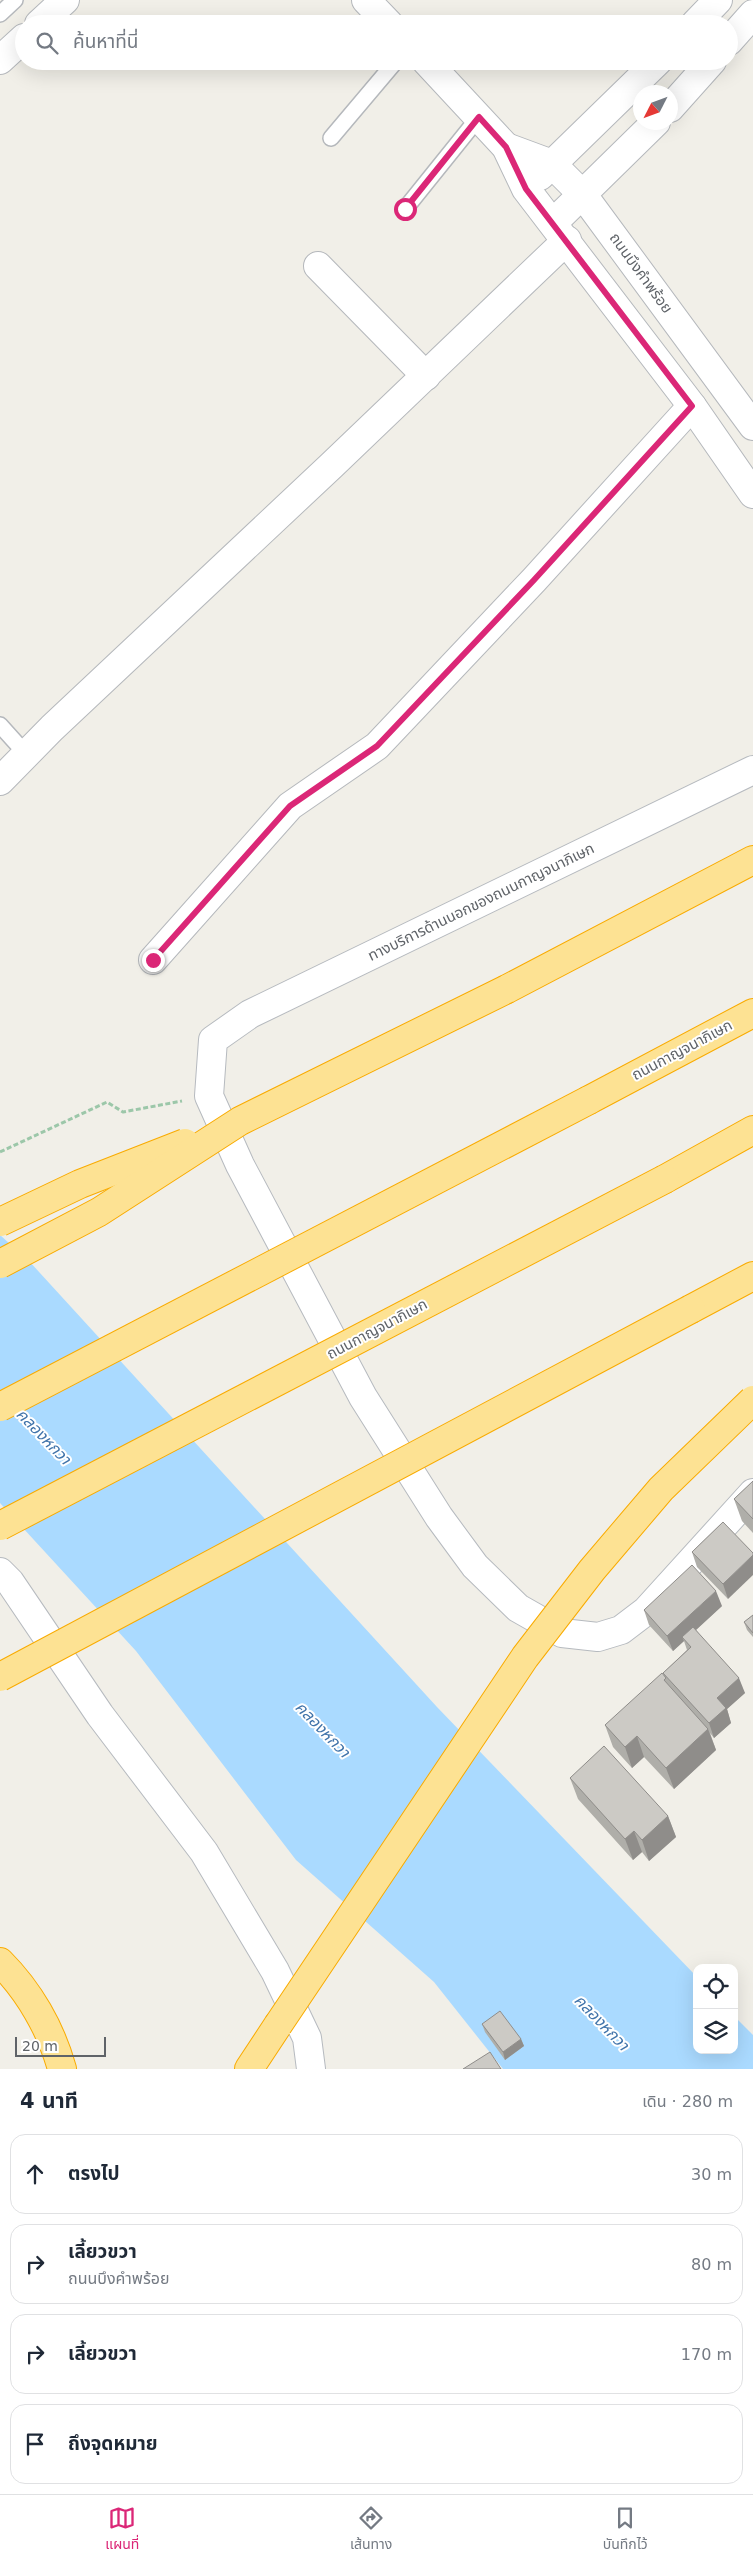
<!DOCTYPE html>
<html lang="th">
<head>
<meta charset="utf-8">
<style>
  :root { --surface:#fff; --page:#f6f6f7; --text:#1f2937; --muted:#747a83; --line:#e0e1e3; --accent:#db2777 }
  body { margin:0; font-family:"DejaVu Sans","Noto Sans Thai",sans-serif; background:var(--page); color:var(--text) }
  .controls { position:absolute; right:15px; bottom:15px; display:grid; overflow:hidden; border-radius:10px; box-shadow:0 5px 20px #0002 }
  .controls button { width:45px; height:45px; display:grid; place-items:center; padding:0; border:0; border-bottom:1px solid var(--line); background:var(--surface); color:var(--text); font:25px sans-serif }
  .compass { position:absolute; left:633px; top:85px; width:45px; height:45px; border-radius:50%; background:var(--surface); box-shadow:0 5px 20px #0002; rotate:228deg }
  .scale { position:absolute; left:15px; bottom:12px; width:91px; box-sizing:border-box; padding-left:5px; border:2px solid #5f6368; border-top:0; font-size:14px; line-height:18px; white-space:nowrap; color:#5f6368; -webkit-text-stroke:4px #fff; paint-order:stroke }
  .stop { position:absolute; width:15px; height:15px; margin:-11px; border:4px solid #db2777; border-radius:50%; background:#fff }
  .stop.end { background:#db2777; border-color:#fff; box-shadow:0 1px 5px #0008 }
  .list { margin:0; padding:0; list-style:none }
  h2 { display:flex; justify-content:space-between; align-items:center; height:65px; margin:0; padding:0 20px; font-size:21px }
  h2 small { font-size:16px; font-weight:400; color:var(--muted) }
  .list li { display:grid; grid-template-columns:32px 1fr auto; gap:15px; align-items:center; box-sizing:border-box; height:80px; margin:0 10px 10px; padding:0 10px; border:1px solid var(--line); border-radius:15px }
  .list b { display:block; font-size:19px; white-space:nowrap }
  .list p { margin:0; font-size:16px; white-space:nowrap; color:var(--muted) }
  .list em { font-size:16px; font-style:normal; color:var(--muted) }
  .icon { flex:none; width:28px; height:28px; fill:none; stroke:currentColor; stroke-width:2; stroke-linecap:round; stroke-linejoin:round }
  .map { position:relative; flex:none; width:753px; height:2069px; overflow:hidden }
  .search { position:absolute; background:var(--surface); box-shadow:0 5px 20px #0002; left:15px; right:15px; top:15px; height:55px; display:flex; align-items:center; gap:12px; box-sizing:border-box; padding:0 18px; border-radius:28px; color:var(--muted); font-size:19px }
  .sheet { height:425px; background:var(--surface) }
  nav { display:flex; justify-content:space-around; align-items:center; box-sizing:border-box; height:70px; border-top:1px solid var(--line); background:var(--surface); font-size:14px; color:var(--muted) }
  nav a { display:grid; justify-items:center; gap:2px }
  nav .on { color:var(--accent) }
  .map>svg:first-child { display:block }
  .water { fill:#aadaff }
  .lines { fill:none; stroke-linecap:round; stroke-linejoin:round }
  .lane-casing { stroke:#b5b8bc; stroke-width:18 }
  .street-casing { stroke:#b5b8bc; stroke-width:30 }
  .secondary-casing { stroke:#b6babf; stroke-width:30 }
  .highway-casing { stroke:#f9ab00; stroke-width:30 }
  .path { stroke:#9cc7a9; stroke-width:3; stroke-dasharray:5 2.5; stroke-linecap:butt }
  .lane { stroke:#fff; stroke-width:15 }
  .street { stroke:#fff; stroke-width:28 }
  .secondary { stroke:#fff; stroke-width:28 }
  .highway { stroke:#fde293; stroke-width:28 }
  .highway-bridge-casing { stroke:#f9ab00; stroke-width:30; stroke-linecap:butt }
  .highway-bridge { stroke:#fde293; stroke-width:28 }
  .wall { fill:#afaea9 }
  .shaded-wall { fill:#8f8d8a }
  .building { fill:#cccac5; stroke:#8f8d8a }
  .route { stroke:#db2777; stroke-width:6 }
  .labels { text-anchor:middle; stroke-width:4; stroke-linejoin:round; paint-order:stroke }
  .street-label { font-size:15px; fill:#5f6368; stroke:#fff }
  .water-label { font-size:16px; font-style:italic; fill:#4174aa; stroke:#fff }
</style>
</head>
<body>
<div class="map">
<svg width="753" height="2069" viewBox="0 0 753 2069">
  <rect width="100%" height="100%" fill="#f1efe8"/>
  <polygon class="water" points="0,1235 29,1261 437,1707 697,1977 697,2050 734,2050 734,2016 753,2035 753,2069 503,2069 434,1982 296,1860 136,1651 0,1503"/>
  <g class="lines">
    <g class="lane-casing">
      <g id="lane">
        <polyline points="0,14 15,0"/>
        <polyline points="331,138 396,61"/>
        <polyline points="405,209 479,117"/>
        <polyline points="0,725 27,755"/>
      </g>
    </g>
    <g class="street-casing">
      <g id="street">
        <polyline points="366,0 389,24"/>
        <polyline points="39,24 65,0"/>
        <polyline points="695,24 718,0"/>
        <polyline points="729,41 753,14"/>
        <polyline points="0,60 24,38"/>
        <polyline points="426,61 506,147 526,189 692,406 753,494"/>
        <polyline points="670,108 712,61"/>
        <polyline points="506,147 552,164 583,195 753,426"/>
        <polyline points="540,176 658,61"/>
        <polyline points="553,223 656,122"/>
        <polyline points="318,266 426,376"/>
        <polyline points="0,781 52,728 332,465 567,240"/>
        <polyline points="153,960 290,806 377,746 534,580 692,406"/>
      </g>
    </g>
    <g class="secondary-casing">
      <g id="secondary">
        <polyline points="753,770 250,1014 213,1040 209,1096 240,1165 363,1397 439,1517 475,1566 518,1608 562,1633 598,1637 621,1630 646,1611 753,1493"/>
        <polyline points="0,1572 10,1582 100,1715 204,1852 275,1971 307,2038 311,2069"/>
      </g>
    </g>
    <g class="highway-casing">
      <g id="highway">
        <polyline points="507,989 753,860"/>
        <polyline points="589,1100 753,1013"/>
        <polyline points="665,1179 753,1130"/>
        <polyline points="691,1309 753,1276"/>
        <path d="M0,1962c29,29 51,67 62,107"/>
        <polyline points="249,2069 278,2025"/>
      </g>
    </g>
    <polyline class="path" points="0,1152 107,1102 123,1112 182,1101"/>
    <use href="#lane" class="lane"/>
    <use href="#street" class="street"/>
    <use href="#secondary" class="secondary"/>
    <use href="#highway" class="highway"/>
    <g class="highway-bridge-casing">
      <g id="highway-bridge">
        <polyline points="0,1222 80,1184 185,1143"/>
        <polyline points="0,1264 99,1212 240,1121 507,989"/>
        <polyline points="0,1407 589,1100"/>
        <polyline points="0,1526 665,1179"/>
        <polyline points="0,1677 691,1309"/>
        <polyline points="278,2025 525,1657 592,1570 661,1489 753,1400"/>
      </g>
    </g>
    <use href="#highway-bridge" class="highway-bridge"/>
  </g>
  <g class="wall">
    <polygon points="753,1481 753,1533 742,1521 734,1499"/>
    <polygon points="723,1522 728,1599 697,1567 692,1552"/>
    <polygon points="722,1606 696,1630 745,1693 727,1709 731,1723 714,1738 710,1733 716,1750 674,1789 644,1757 632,1768 613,1747 605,1725 664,1675 663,1673 687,1650 684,1641 673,1651 649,1625 644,1610"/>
    <polygon points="753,1615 753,1637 747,1630 744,1622"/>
    <polygon points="570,1778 668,1816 676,1837 649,1861 642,1852 633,1860 578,1799"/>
    <polygon points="482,2024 521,2039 524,2046 505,2060 485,2032"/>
  </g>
  <g class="shaded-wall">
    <polygon points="753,1555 753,1575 728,1599 723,1584"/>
    <polygon points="716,1591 722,1606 685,1640 682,1637 684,1641 673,1651 667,1636"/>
    <polygon points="739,1678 745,1693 727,1709 731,1723 714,1738 709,1723 717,1698"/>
    <polygon points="708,1729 716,1750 674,1789 666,1768"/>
    <polygon points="637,1736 644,1757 632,1768 625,1747"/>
    <polygon points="668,1816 676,1837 649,1861 642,1840"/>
    <polygon points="634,1831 642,1852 633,1860 625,1839"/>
    <polygon points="521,2039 524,2046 505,2060 503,2052"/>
  </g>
  <g class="building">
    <polygon points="753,1481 753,1519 734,1499"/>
    <polygon points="723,1522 753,1553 753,1555 723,1584 692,1552"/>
    <polygon points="692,1565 716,1591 667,1636 644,1610"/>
    <polygon points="753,1615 753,1633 744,1622"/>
    <polygon points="693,1627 739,1678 717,1698 726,1708 709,1723 663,1673 691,1647 682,1637"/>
    <polygon points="662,1673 666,1678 664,1680 708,1729 666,1768 637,1736 625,1747 605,1725"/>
    <polygon points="604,1746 668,1816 642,1840 634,1831 625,1839 570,1778"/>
    <polygon points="500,2011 521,2039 503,2052 482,2024"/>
    <polygon points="490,2052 501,2069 463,2069"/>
  </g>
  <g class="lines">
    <polyline class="route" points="153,960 290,806 377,746 534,580 692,406 526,189 506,147 479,117 405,209"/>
  </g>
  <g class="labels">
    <g class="street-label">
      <text transform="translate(641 273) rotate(54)" y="5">ถนนบึงคำพร้อย</text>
      <text transform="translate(481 902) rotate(-26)" y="5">ทางบริการด้านนอกของถนนกาญจนาภิเษก</text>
      <text transform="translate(682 1050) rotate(-28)" y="5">ถนนกาญจนาภิเษก</text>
      <text transform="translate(377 1329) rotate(-28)" y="5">ถนนกาญจนาภิเษก</text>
    </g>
    <g class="water-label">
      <text transform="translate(44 1436) rotate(46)" y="6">คลองหกวา</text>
      <text transform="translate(323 1729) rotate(46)" y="6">คลองหกวา</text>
      <text transform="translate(602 2022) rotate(46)" y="6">คลองหกวา</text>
    </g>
  </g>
</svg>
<div class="controls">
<button><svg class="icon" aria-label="locate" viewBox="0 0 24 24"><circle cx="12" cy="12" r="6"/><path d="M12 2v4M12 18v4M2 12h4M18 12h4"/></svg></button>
<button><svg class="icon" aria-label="layers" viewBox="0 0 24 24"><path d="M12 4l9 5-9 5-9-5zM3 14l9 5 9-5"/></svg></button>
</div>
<svg class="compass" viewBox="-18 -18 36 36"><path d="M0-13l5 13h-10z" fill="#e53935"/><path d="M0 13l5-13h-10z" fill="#747a83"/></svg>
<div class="scale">20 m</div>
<div class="stop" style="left:405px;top:209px"></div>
<div class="stop end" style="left:153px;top:960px"></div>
<div class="search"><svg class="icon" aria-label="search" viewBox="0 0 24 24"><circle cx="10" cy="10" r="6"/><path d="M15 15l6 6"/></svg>ค้นหาที่นี่</div>
</div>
<section class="sheet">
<h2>4 นาที<small>เดิน · 280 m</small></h2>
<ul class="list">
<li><svg class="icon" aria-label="ahead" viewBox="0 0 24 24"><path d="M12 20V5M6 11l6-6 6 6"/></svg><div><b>ตรงไป</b></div><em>30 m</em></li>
<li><svg class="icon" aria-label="right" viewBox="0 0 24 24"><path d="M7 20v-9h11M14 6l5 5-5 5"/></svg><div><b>เลี้ยวขวา</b><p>ถนนบึงคำพร้อย</p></div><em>80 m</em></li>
<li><svg class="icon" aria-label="right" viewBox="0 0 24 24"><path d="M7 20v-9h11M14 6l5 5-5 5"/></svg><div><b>เลี้ยวขวา</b></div><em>170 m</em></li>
<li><svg class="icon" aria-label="arrive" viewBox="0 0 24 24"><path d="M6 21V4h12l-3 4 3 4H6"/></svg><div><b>ถึงจุดหมาย</b></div></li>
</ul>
</section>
<nav>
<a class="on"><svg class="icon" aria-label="map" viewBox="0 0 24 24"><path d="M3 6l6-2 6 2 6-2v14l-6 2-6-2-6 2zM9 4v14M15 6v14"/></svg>แผนที่</a>
<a><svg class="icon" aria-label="directions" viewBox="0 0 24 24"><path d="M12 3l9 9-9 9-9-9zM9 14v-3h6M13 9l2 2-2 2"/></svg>เส้นทาง</a>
<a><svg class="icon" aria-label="saved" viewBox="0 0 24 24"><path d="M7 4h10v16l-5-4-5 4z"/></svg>บันทึกไว้</a>
</nav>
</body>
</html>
